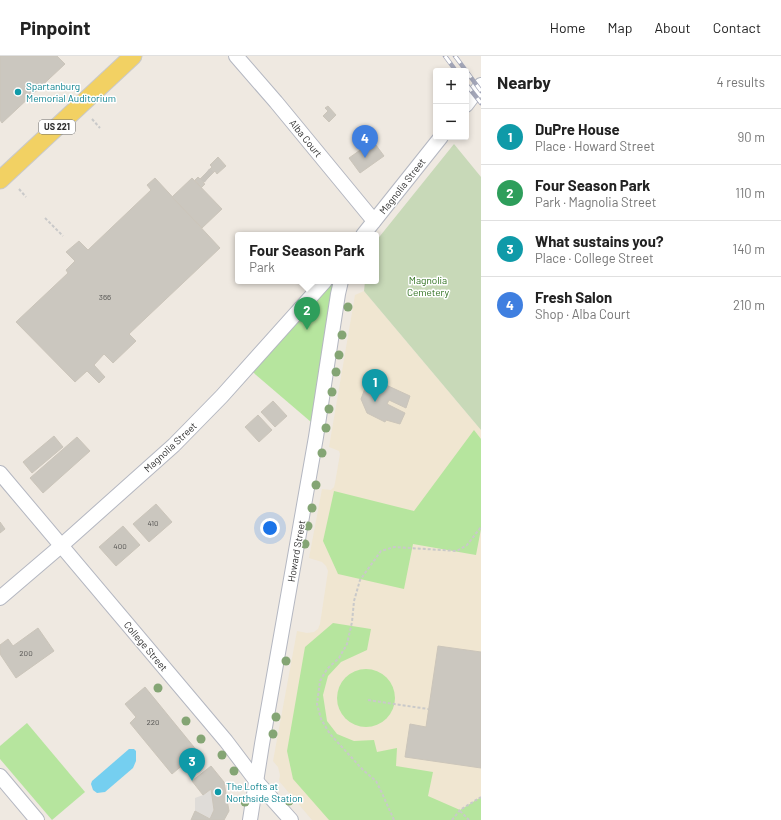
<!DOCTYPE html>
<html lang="en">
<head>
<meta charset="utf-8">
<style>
  :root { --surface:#fff; --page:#f2f2f2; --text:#222; --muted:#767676; --line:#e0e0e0; --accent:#2563eb }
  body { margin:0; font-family:Barlow,sans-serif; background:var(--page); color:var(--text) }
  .controls { position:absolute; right:12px; top:12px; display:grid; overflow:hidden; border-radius:4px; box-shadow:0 2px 6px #0003 }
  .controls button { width:36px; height:36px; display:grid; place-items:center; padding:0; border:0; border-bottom:1px solid var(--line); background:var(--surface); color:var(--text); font:20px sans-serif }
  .you { position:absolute; left:270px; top:472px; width:14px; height:14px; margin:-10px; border:3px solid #fff; border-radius:50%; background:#1a73e8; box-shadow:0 0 0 6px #1a73e833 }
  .badge { display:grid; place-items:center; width:26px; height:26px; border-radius:50%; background:var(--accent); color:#fff; font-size:13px; font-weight:700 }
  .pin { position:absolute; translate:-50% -33px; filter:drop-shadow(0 1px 2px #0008) }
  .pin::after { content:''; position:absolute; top:21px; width:14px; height:12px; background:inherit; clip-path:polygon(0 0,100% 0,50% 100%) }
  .popup { position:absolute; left:235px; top:176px; width:144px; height:52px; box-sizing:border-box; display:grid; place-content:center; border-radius:4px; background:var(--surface); filter:drop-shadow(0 1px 3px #0005); font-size:13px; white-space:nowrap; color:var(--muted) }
  .popup b { font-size:15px; color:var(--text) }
  .popup::after { content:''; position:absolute; left:50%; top:100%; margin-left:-8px; border:8px solid transparent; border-top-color:var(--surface) }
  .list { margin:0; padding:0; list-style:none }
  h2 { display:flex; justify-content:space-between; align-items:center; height:52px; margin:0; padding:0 16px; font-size:17px }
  h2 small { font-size:13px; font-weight:400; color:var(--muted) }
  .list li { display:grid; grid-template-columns:26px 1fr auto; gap:12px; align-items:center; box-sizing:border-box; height:56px; padding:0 16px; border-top:1px solid var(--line) }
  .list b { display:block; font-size:15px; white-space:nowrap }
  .list p { margin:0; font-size:13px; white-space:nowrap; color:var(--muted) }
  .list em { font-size:13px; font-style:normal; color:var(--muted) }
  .map { position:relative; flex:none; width:481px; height:764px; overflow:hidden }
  header { display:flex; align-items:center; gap:24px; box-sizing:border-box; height:56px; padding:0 20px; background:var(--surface); border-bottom:1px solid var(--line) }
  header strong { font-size:19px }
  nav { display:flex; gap:22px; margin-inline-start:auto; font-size:14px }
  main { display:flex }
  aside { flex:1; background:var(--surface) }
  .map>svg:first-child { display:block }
  .education { fill:#f0e6d1 }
  .green { fill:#b6e59e }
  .cemetery { fill:#c8d9b8 }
  .plaza { fill:#dfdcd8 }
  .water { fill:#75cff0 }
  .building { fill:#cbc7bf; stroke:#cbc5ba }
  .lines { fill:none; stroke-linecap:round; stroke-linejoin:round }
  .minor-tunnel { stroke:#c8c4bd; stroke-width:14; stroke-dasharray:14 7; stroke-linecap:butt }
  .minor-casing { stroke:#b4b7c1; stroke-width:16 }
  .major-casing { stroke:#c9c9c9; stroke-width:19 }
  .path { stroke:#c9c9c9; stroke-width:2; stroke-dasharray:3 2; stroke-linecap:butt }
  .minor { stroke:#fff; stroke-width:14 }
  .major { stroke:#f2d163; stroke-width:17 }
  .rail-casing { stroke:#a3a6b8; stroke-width:4.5 }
  .rail { stroke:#fff; stroke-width:3; stroke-dasharray:9; stroke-linecap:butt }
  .tree { fill:#84a574 }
  .culture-dot { fill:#0f9aa8; stroke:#fff; stroke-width:1.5 }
  .labels { text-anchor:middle; stroke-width:3; stroke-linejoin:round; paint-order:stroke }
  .number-label { font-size:8px; fill:#555452 }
  .shield { fill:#fff; stroke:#6d6d6d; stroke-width:1 }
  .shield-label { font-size:9px; font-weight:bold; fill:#2e2e2e }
  .culture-label { font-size:10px; fill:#0d838f; stroke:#fff; text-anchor:start }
  .street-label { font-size:10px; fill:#2e2e2e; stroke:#fff }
  .park-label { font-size:10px; fill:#2c6e1b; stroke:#fff }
</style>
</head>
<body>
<header>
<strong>Pinpoint</strong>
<nav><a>Home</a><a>Map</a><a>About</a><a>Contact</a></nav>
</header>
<main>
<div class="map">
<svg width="481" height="764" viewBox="0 0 481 764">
  <rect width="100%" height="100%" fill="#efe9e1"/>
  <polygon class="education" points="364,235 481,374 481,764 312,764 279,725 280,719 278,711 273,705 297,575 307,577 314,576 318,573 320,568 328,515 326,510 322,506 309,502 322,433 331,434 334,431 335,427 340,398 339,395 329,391 355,239"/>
  <g class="green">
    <polygon points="325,225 341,225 318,372 248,312"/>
    <polygon points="474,374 481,383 481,473 476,499 413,488 404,533 338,518 323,485 334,435 414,455"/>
    <polygon points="333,567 371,573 367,594 341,606 328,620 323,639 327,665 337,678 354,685 374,684 377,696 397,692 396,710 433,716 428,740 460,754 481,741 481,764 329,764 293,723 287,695 305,591"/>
    <circle cx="366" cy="642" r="29"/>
    <polygon points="27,667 85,736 52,764 0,703 0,690"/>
  </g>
  <polygon class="cemetery" points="454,88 481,121 481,374 364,235 365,225 376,225 376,185"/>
  <polygon class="plaza" points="211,733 214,754 210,763 195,755 195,742 203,739"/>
  <polygon class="water" points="129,693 134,693 136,695 136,705 133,712 105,736 97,737 93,734 91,728 92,725"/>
  <g class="building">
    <polygon points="0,0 57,0 65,8 2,67 0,64"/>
    <polygon points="328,50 336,59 329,66 323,60 328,55 325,52"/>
    <polygon points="373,85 384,100 360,117 349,102"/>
    <polygon points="218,101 226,110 217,118 215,115 203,127 205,128 201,132 195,124 198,121 200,123 212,111 210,109"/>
    <polygon points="155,122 220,192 129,278 136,285 113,307 104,298 94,309 105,321 99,327 87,315 75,326 16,266 68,217 66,214 75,205 66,196 79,185 88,194 151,134 147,129"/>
    <polygon points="192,122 222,153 202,172 172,141"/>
    <polygon points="373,323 410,340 406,352 389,344 387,348 405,357 400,368 386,364 385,366 367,357 361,343 367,327"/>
    <polygon points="273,345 287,360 275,371 261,356"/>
    <polygon points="258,359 272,374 259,386 245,371"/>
    <polygon points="54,380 63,391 32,417 23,406"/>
    <polygon points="77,381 90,395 43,437 30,422"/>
    <polygon points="156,448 172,466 149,486 133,468"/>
    <polygon points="0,466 5,473 0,477"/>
    <polygon points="123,470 140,489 116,510 99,491"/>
    <polygon points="38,572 54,595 16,622 0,598 0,589 8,583 13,590"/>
    <polygon points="438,590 481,596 481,712 405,701 410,668 426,671"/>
    <polygon points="145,631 198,696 172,718 130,667 136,661 125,648"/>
    <polygon points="211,710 224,726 229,755 224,764 191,764 195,755 210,763 214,754 211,733 203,739 192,725"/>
  </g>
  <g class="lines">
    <polyline class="minor-tunnel" points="205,118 209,121"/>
    <g class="minor-casing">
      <g id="minor">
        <polyline points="236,0 276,46 374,165"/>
        <polyline points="466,49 481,29"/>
        <polyline points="363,179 441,81"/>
        <polyline points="0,417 226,685 257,726 291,764"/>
        <polyline points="0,542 62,489 174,389 222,340 325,225"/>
        <polyline points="0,720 37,764"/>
        <polyline points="250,764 262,688 316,381 338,238 341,225"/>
      </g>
    </g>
    <g class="major-casing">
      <polyline id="major" points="0,124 133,0"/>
    </g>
    <g class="path">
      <polyline points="92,63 100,72"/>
      <polyline points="19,133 26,141"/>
      <polyline points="45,162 63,180"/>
      <polyline points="368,644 428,653"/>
      <polyline points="460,755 469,764"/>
      <polyline points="394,764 381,735 376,725 363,714 330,678 321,663 317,648 320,625 327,613 339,602 347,588 352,566 354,545 360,524 381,495 394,491 457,495 467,489 481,471"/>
      <polyline points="452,764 460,754 481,741"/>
    </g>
    <use href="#minor" class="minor"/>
    <use href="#major" class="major"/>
    <g class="rail-casing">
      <g id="rail">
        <polyline points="445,0 456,15"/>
        <polyline points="455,0 481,35"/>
        <polyline points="466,28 481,47"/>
      </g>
    </g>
    <use href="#rail" class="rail"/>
  </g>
  <g class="tree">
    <circle cx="348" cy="251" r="4.5"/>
    <circle cx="342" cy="279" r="4.5"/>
    <circle cx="339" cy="299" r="4.5"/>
    <circle cx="336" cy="316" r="4.5"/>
    <circle cx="332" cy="336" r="4.5"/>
    <circle cx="329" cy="353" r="4.5"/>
    <circle cx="326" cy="372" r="4.5"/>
    <circle cx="322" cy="397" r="4.5"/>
    <circle cx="316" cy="429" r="4.5"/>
    <circle cx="312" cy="452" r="4.5"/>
    <circle cx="308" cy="470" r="4.5"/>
    <circle cx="305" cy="488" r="4.5"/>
    <circle cx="286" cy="605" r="4.5"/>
    <circle cx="158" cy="632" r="4.5"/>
    <circle cx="276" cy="661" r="4.5"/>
    <circle cx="186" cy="665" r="4.5"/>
    <circle cx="273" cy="678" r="4.5"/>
    <circle cx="201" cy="683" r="4.5"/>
    <circle cx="222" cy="699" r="4.5"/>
    <circle cx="234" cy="715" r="4.5"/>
    <circle cx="289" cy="745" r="4.5"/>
    <circle cx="245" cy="746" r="4.5"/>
  </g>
  <g class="culture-dot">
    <circle cx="18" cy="36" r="4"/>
    <circle cx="218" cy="736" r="4"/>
  </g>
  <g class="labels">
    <g class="number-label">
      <text x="105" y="244">366</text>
      <text x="153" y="470">410</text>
      <text x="120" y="493">400</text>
      <text x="26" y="600">200</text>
      <text x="153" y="669">220</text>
    </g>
    <rect class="shield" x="39" y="64" width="36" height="14" rx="3"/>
    <g class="shield-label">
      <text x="57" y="74">US 221</text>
    </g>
    <g class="culture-label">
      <text x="26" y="34">Spartanburg<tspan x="26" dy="12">Memorial Auditorium</tspan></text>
      <text x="226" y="734">The Lofts at<tspan x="226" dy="12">Northside Station</tspan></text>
    </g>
    <g class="street-label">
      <text transform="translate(306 82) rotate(51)" y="4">Alba Court</text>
      <text transform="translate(402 130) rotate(-52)" y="4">Magnolia Street</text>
      <text transform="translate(170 391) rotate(-43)" y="4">Magnolia Street</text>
      <text transform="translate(296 495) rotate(-80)" y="4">Howard Street</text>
      <text transform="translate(146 590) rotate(50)" y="4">College Street</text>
    </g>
    <g class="park-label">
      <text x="428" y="228">Magnolia<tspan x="428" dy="12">Cemetery</tspan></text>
    </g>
  </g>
</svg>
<div class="controls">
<button>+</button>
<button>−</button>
</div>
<div class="you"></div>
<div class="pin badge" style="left:375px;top:346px;background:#0f9aa8">1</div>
<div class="pin badge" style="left:307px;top:274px;background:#2e9e5b">2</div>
<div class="popup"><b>Four Season Park</b>Park</div>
<div class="pin badge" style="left:192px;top:725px;background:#0f9aa8">3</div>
<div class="pin badge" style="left:365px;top:102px;background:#3f7fe0">4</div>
</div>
<aside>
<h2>Nearby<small>4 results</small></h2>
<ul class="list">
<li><span class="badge" style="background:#0f9aa8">1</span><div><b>DuPre House</b><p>Place · Howard Street</p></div><em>90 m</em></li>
<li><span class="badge" style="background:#2e9e5b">2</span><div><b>Four Season Park</b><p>Park · Magnolia Street</p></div><em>110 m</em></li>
<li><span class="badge" style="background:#0f9aa8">3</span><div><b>What sustains you?</b><p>Place · College Street</p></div><em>140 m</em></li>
<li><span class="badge" style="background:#3f7fe0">4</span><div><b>Fresh Salon</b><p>Shop · Alba Court</p></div><em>210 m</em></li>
</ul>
</aside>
</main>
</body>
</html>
